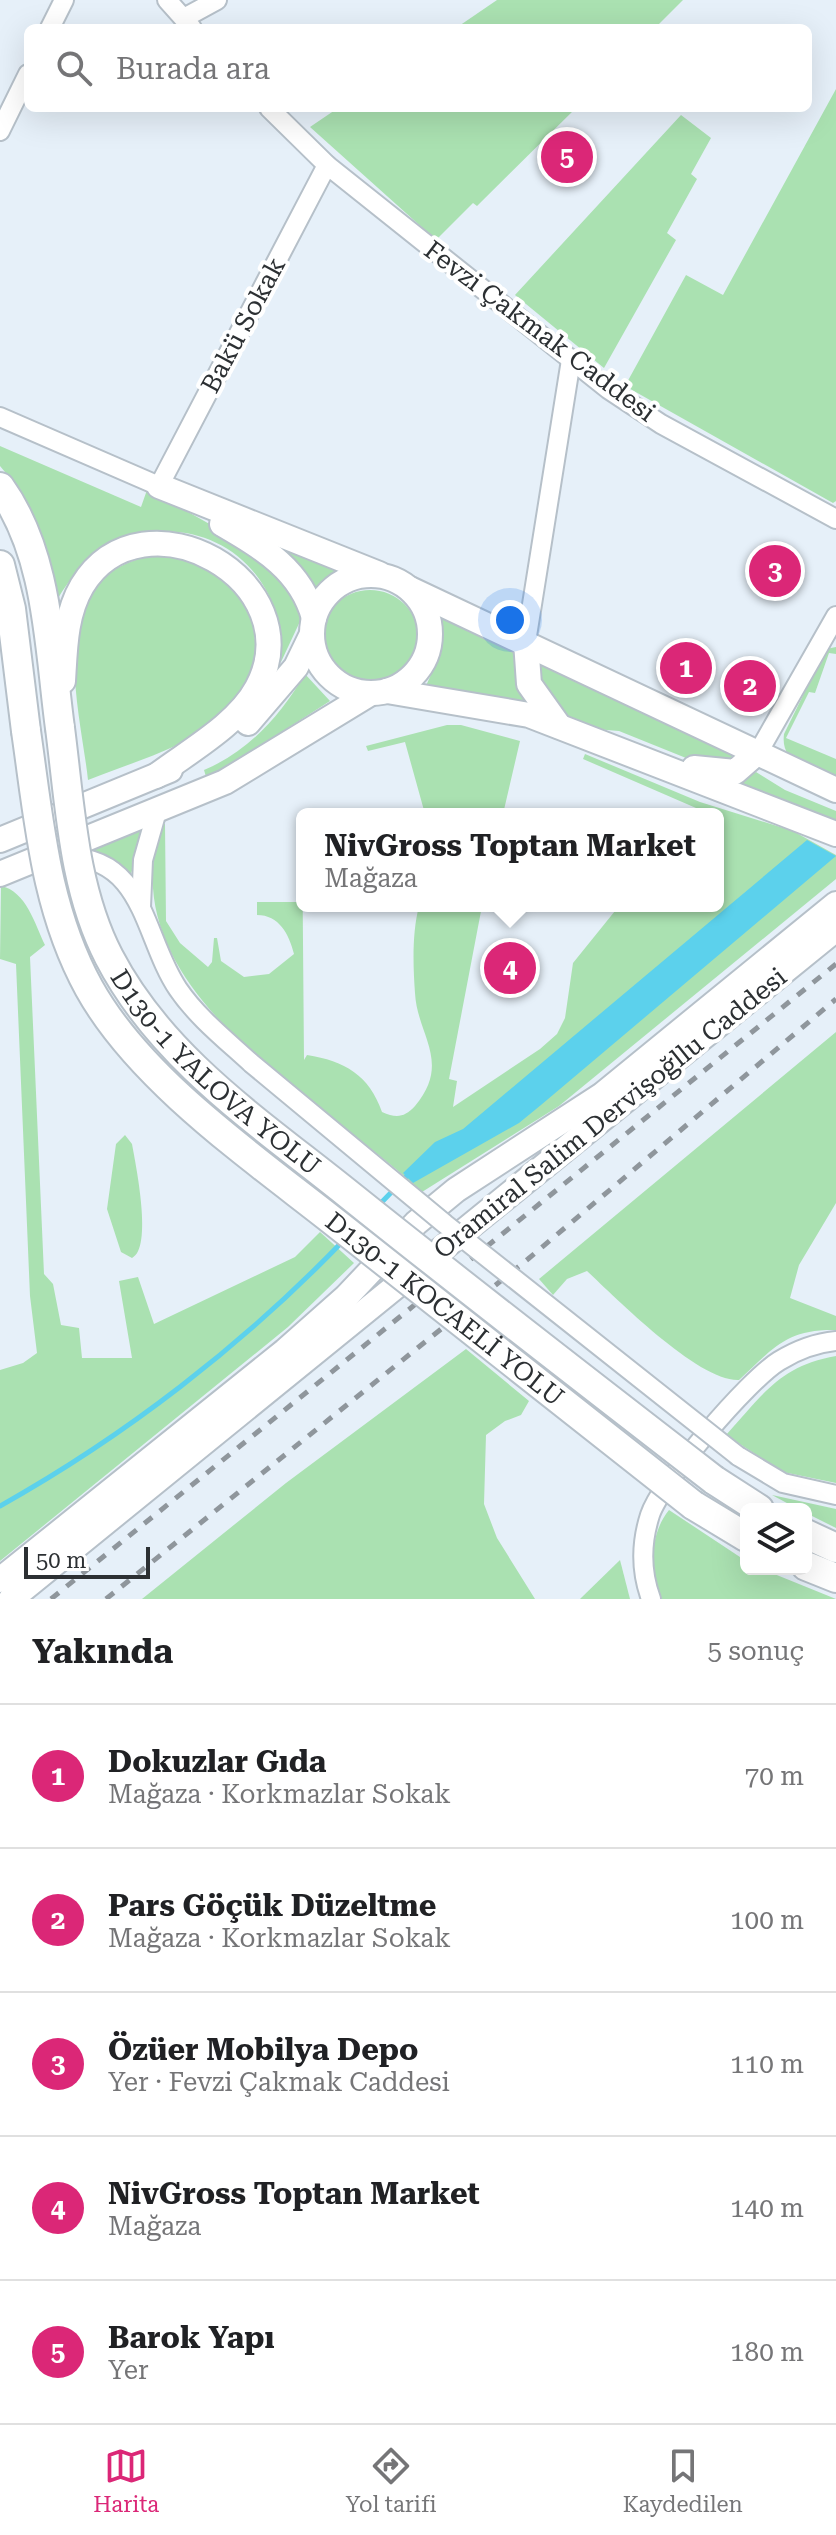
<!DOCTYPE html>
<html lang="tr">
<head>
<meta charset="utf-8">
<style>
  :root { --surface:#fff; --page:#f2f2f2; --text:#202124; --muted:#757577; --line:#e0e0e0; --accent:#db2777 }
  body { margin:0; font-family:"Roboto Serif",serif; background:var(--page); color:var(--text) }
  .controls { position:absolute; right:24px; bottom:24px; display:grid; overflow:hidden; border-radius:12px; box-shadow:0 8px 32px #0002 }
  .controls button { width:72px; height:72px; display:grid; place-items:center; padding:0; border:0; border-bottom:2px solid var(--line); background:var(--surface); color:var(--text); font:40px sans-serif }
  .scale { position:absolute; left:24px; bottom:20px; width:126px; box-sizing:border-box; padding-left:8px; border:4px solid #2c3033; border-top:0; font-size:22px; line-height:28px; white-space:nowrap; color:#2c3033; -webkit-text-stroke:6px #fff; paint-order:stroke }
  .you { position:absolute; left:510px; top:620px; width:28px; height:28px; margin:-20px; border:6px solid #fff; border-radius:50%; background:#1a73e8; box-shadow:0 0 0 12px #1a73e833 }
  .badge { display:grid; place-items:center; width:52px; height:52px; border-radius:50%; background:var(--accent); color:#fff; font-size:26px; font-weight:700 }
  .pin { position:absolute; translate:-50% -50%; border:4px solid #fff; box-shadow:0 2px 8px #0006 }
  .popup { position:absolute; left:296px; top:808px; width:428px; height:104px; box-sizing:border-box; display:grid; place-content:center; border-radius:12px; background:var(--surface); filter:drop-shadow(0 2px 6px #0005); font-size:26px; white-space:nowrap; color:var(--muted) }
  .popup b { font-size:30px; color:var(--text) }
  .popup::after { content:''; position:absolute; left:50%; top:100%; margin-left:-16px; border:16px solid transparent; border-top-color:var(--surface) }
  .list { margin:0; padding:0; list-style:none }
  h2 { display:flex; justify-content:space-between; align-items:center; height:104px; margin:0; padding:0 32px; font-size:34px }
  h2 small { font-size:26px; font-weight:400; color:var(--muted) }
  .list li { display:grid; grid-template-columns:52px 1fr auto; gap:24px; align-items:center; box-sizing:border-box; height:144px; padding:0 32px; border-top:2px solid var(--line) }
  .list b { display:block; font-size:30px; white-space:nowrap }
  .list p { margin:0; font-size:26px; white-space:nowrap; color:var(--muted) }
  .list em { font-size:26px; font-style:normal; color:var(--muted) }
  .icon { flex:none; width:44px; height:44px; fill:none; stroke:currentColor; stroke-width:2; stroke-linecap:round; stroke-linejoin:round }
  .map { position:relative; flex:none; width:836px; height:1599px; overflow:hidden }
  .search { position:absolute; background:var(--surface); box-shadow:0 8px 32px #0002; left:24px; right:24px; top:24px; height:88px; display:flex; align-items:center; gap:20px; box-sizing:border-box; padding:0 28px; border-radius:12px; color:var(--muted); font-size:30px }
  .sheet { height:824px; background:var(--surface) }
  nav { display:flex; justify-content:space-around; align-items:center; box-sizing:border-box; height:112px; border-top:2px solid var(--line); background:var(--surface); font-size:22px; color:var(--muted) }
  nav a { display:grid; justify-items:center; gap:4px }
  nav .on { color:var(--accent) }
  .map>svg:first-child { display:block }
  .green { fill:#aae1b1 }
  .water { fill:#5cd1ec }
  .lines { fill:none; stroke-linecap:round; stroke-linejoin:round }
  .stream { stroke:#5cd1ec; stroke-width:5 }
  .minor-casing { stroke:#b6c0c9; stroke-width:22 }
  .major-casing { stroke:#b6c0c9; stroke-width:28 }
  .highway-casing { stroke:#b6c0c9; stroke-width:32 }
  .minor { stroke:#fff; stroke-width:18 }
  .major { stroke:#fff; stroke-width:24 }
  .highway { stroke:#fff; stroke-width:28 }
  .rail { stroke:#8f969c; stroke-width:5; stroke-dasharray:10 10; stroke-linecap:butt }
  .minor-bridge-casing { stroke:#b6c0c9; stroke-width:22; stroke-linecap:butt }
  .highway-bridge-casing { stroke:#b6c0c9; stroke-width:32; stroke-linecap:butt }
  .minor-bridge { stroke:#fff; stroke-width:18 }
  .highway-bridge { stroke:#fff; stroke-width:28 }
  .labels { text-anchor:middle; stroke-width:8; stroke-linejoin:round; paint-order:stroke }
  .street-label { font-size:26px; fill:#2c3033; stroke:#fff }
</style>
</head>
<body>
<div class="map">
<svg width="836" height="1599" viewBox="0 0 836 1599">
  <rect width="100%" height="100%" fill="#e6f0f9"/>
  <g class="green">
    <polygon points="497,0 683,0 655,28 456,28"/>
    <polygon points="836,89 836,501 833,503 625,386 686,275 723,295"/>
    <polygon points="338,108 576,108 477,206 473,203 436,240 310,127"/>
    <polygon points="681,115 711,138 691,174 697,179 667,233 676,240 604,368 515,295"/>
    <path d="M0,446l141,61 6,-17c30,15 131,70 146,95 5,8 7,21 10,30l-22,47c7,-137 -157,-180 -224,-62l-47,-122 -10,-12z"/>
    <polygon points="267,540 342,573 317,591 301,568"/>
    <path d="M151,555c16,0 35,0 49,7 66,31 75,116 16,160 -37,28 -86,41 -128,58 -6,-57 -34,-157 14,-201 13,-13 33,-19 49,-24z"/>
    <circle cx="370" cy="639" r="49"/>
    <polygon points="438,615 517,650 530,707 425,688 441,652"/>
    <path d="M836,647v7l-7,-1 -14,40 -6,-1 -23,46 50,21v19c-25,-11 -56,-13 -52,-44l42,-85z"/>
    <polygon points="533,656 738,752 730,765 691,760 619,731 595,729 570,719 557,710 539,683"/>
    <path d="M305,674l25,27 -123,79 -3,-10c45,-19 76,-54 101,-96z"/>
    <polygon points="447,725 461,725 520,741 503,814 425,814 405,742 368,751 366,746"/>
    <path d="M585,754l115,48 93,29 43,24v24l-277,227 -137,86c-99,-93 -317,-203 -260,-368h3l1,97 14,22 28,24 4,-5 2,-24h3l4,23 23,16 25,-3 25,-20c-5,-20 -15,-39 -37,-39v-13h43l2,-78 2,236 3,-5c38,6 62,20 75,57 14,6 22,6 33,-6 37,-44 2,-71 0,-113 -2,-28 -3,-60 4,-87h63l-33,173 8,2 -4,26 87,-58 17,-15 8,-16 8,-55 46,-57h99v-92h-26l4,-6 -113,-49z"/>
    <polygon points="756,772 785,790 836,811 836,823 739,782"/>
    <polygon points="141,830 130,879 119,865 89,850"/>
    <path d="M1,886c25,5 34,38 44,59l-15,12 14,317 9,10 8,41 18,3 3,30h50l-13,-77 19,-4 16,47 141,-67 25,-25 34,31 -66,64 -288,234v-191l23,-7 14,-10 -7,-57 -14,-332 -16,-5z"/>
    <path d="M836,1032v171l-37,62 -9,33 46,18v14c-51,-1 -63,19 -97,50 -40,2 -122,-81 -152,-109l-20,8 -14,16 -14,-16z"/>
    <path d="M125,1135l7,9c4,22 21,104 0,114l-11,-6 -14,-43 9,-65z"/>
    <polygon points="466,1349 529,1401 521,1415 505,1421 486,1435 484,1504 497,1538 535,1599 142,1599 286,1483"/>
    <path d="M836,1356v127l-53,-11 -57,-37c37,-40 53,-69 110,-79z"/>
    <polygon points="772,1495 836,1509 836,1528 806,1513 806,1509 798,1509"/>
    <path d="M669,1510l77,51v8h16l74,30h-176c-10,-29 -11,-64 9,-89z"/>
    <polygon points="620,1560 630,1599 580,1599"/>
  </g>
  <polygon class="water" points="807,840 836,856 541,1105 519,1123 413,1183 403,1173 435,1142 463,1129"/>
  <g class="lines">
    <g class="stream">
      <polyline points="378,1206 410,1173"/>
      <path d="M0,1506c125,-70 243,-161 343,-265"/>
    </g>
    <g class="minor-casing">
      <g id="minor">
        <polyline points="167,0 192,28"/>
        <polyline points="184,18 217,0"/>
        <polyline points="50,28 64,0"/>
        <polyline points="269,108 327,165 608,389 661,424 836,519"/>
        <polyline points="0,131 28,74"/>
        <polyline points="0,417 159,486 327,165"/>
        <polyline points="526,642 571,360"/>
        <polyline points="759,751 836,616"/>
        <path d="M68,857c77,1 76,82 110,132 19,28 48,51 73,74"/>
        <polyline points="141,907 143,860 157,811"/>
        <polyline points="738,1456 783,1483 836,1495"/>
        <path d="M651,1599c-10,-27 -10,-56 -1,-84 11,-33 98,-135 129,-154 18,-11 36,-18 57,-20"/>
      </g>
    </g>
    <g class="major-casing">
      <g id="major">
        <polyline points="159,486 379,574"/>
        <path d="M222,524c41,24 79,46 92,94"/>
        <circle cx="371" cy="634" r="59"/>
        <polyline points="410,589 836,790"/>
        <polyline points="526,642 529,684 559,726"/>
        <path d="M63,681c2,-32 2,-66 19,-95 61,-100 232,-5 175,102 -20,37 -68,63 -101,88"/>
        <polyline points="387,691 529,715 836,834"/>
        <polyline points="248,723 296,667 312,634"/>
        <polyline points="694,768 735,772 759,751"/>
        <polyline points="0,840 170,770"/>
        <polyline points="0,874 225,782 371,693"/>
        <polyline points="0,1580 285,1351 346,1297 416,1223 456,1190 602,1095 836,904"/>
        <polyline points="11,1599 836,929"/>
      </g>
    </g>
    <g class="highway-casing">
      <g id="highway">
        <path d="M0,487c49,68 49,161 60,241"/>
        <polyline points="0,565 11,609 26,731"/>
        <polyline points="714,1480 759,1509"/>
        <polyline points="693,1505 746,1537"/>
        <polyline points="806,1534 836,1548"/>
        <polyline points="806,1566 836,1578"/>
      </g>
    </g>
    <use href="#minor" class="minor"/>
    <use href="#major" class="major"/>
    <use href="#highway" class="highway"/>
    <g class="rail">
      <polyline points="51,1599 836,964"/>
      <polyline points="106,1599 528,1259 836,999"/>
    </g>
    <g class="minor-bridge-casing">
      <polyline id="minor-bridge" points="251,1063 445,1224 738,1456"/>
    </g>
    <g class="highway-bridge-casing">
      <g id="highway-bridge">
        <path id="s1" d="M60,728c10,76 13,160 49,229 53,102 151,166 238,236 121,97 244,192 367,287"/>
        <path id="s2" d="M26,731c13,89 19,177 63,257 52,94 169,173 253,240 117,92 234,185 351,277"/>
      </g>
    </g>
    <use href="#minor-bridge" class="minor-bridge"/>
    <use href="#highway-bridge" class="highway-bridge"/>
  </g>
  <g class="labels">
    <g class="street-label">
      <text transform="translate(243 325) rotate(-62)" y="9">Bakü Sokak</text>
      <text transform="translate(540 331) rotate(37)" y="9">Fevzi Çakmak Caddesi</text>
      <text dy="9" stroke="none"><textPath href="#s1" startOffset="394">D130-1 YALOVA YOLU</textPath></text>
      <text transform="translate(610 1113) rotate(-39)" y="9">Oramiral Salim Dervişoğllu Caddesi</text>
      <text dy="9" stroke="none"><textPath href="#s2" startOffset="748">D130-1 KOCAELİ YOLU</textPath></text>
    </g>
  </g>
</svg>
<div class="controls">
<button><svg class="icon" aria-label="layers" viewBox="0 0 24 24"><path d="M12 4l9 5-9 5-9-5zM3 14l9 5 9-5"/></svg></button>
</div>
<div class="scale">50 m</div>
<div class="you"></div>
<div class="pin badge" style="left:686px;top:668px">1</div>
<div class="pin badge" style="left:750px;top:686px">2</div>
<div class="pin badge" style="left:775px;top:571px">3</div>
<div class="pin badge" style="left:510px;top:968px">4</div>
<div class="popup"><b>NivGross Toptan Market</b>Mağaza</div>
<div class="pin badge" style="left:567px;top:157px">5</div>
<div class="search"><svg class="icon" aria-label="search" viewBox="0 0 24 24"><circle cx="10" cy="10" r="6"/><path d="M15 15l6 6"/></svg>Burada ara</div>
</div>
<section class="sheet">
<h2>Yakında<small>5 sonuç</small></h2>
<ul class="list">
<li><span class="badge">1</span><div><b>Dokuzlar Gıda</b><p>Mağaza · Korkmazlar Sokak</p></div><em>70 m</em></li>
<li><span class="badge">2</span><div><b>Pars Göçük Düzeltme</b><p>Mağaza · Korkmazlar Sokak</p></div><em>100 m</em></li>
<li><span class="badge">3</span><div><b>Özüer Mobilya Depo</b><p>Yer · Fevzi Çakmak Caddesi</p></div><em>110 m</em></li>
<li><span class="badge">4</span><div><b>NivGross Toptan Market</b><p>Mağaza</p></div><em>140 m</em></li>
<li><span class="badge">5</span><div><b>Barok Yapı</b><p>Yer</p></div><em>180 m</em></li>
</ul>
</section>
<nav>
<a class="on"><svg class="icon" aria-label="map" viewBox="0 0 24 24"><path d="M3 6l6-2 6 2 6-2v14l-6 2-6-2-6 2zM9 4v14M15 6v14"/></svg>Harita</a>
<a><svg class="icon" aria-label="directions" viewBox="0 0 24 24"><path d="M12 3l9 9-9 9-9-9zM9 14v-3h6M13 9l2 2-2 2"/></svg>Yol tarifi</a>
<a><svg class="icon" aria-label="saved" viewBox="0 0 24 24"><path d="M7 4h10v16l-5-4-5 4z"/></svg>Kaydedilen</a>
</nav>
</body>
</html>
